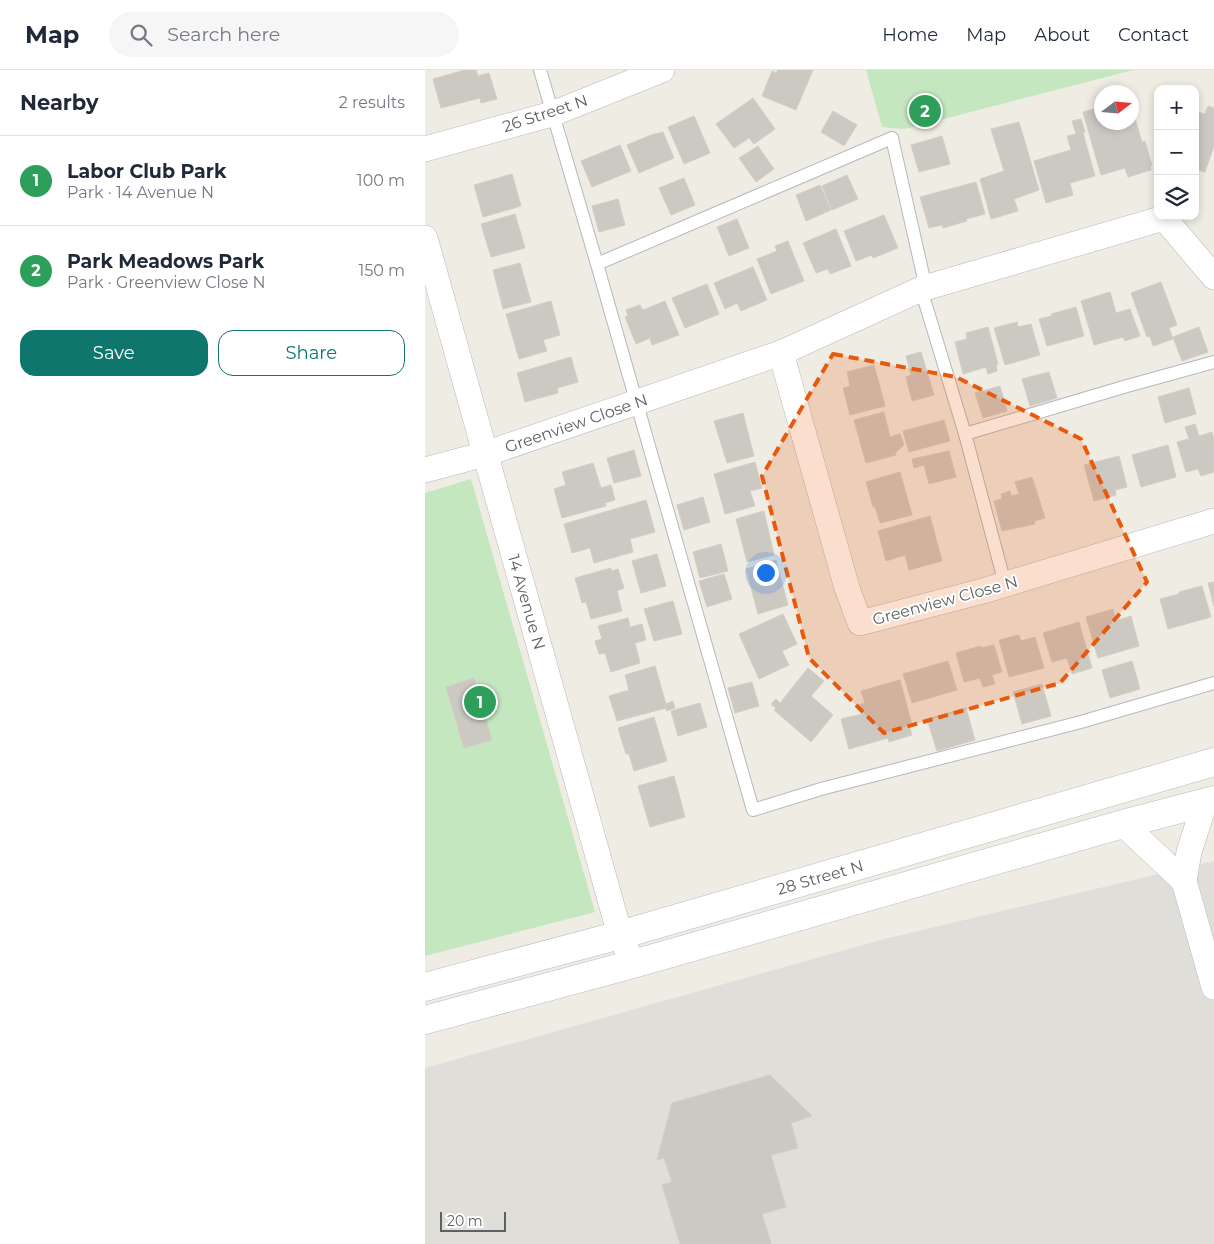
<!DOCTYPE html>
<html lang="en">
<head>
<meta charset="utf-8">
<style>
  :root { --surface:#fff; --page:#f6f6f7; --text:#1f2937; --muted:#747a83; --line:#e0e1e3; --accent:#0f766e }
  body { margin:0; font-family:Montserrat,sans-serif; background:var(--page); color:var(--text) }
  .controls { position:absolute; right:15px; top:15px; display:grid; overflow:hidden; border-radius:10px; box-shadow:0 2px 8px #0003 }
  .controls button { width:45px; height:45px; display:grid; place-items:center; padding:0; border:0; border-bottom:1px solid var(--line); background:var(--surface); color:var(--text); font:25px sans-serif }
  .compass { position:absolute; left:669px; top:15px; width:45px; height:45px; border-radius:50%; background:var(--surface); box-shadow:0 2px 8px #0003; rotate:74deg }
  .scale { position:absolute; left:15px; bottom:12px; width:66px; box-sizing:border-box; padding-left:5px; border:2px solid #5c6165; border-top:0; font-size:14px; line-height:18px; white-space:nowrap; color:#5c6165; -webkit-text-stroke:4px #fff; paint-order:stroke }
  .you { position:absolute; left:340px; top:502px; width:18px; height:18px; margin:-12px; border:4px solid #fff; border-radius:50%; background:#1a73e8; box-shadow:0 0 0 8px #1a73e833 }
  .badge { display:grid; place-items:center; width:32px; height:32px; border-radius:50%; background:var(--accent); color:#fff; font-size:16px; font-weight:700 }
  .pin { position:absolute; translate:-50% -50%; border:2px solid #fff; box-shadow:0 1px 5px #0006 }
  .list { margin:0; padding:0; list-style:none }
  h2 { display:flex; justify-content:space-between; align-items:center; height:65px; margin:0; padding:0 20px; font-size:21px }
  h2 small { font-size:16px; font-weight:400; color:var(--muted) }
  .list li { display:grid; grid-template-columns:32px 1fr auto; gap:15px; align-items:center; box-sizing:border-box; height:90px; padding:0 20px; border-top:1px solid var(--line) }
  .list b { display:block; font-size:19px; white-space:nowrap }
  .list p { margin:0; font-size:16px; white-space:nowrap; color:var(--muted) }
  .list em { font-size:16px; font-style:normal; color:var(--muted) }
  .actions { display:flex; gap:10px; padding:15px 20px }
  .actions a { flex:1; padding:11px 0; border:1px solid var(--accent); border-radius:15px; text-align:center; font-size:18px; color:var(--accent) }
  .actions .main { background:var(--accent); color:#fff }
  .icon { flex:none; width:28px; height:28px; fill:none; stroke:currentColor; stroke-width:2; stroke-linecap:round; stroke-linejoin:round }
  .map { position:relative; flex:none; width:789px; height:1174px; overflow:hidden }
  header { display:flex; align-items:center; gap:30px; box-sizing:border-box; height:70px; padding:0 25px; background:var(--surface); border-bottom:1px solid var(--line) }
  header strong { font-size:24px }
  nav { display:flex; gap:28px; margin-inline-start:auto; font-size:18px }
  .search { width:350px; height:45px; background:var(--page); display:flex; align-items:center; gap:12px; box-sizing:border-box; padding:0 18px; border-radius:28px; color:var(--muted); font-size:19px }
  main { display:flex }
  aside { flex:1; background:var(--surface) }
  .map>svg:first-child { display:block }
  .industrial { fill:#e0ded9 }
  .green { fill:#c4e7c0 }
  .building { fill:#ccc9c3; stroke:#d4cdc3 }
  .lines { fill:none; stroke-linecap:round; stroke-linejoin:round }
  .lane-casing { stroke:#b5b8bc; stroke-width:14 }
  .street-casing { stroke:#b5b8bc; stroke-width:26 }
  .secondary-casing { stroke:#b6babf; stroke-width:29 }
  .lane { stroke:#fff; stroke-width:12 }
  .street { stroke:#fff; stroke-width:25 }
  .secondary { stroke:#fff; stroke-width:28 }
  .marked { fill:#e8590c; fill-opacity:0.2; stroke:#e8590c; stroke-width:4; stroke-dasharray:10 6; stroke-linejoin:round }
  .labels { text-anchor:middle; stroke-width:4; stroke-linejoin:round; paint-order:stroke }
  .street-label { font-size:16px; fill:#5c6165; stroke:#fff }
</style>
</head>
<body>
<header>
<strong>Map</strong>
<div class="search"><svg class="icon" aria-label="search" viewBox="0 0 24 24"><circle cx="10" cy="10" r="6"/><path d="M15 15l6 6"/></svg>Search here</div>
<nav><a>Home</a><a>Map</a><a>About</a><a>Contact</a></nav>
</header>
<main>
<aside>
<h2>Nearby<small>2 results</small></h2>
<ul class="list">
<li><span class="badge" style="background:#2e9e5b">1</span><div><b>Labor Club Park</b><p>Park · 14 Avenue N</p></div><em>100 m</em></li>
<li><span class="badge" style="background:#2e9e5b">2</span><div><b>Park Meadows Park</b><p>Park · Greenview Close N</p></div><em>150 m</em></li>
</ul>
<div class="actions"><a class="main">Save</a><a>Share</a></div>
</aside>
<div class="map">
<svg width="789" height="1174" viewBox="0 0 789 1174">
  <rect width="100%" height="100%" fill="#efece4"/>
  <polygon class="industrial" points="789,791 789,1174 0,1174 0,998 459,869"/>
  <g class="green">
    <polygon points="441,0 708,0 480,59 457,57"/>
    <polygon points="46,409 170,842 0,886 0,423"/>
  </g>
  <g class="building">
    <polygon points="40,0 51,0 53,6 64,3 72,29 56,33 55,28 16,38 8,9"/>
    <polygon points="353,0 388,0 371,40 337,26 347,1 351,3"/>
    <polygon points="328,28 350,59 329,74 324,68 309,78 291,54"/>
    <polygon points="783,36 789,38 789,76 780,102 770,99 770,41 780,44"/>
    <polygon points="676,37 676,52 706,52 706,46 709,45 717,72 720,71 727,96 725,96 726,100 703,107 700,98 676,105 658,42"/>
    <polygon points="408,41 432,55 419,76 396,62"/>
    <polygon points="269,46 285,83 259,94 243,57"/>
    <polygon points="656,49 660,62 658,63 670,106 645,113 648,125 621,133 609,91 646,80 642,66 651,64 647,51"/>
    <polygon points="594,52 614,120 589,129 593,141 566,149 555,109 579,101 566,59"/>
    <polygon points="238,62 249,88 214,103 202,75 226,65"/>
    <polygon points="517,66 525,94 494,102 486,75"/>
    <polygon points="195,75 206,101 167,117 156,91"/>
    <polygon points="333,76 349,99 331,112 314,88"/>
    <polygon points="87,104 96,136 58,147 49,115"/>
    <polygon points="422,105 433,129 407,140 397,116"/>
    <polygon points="259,108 270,135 246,145 234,118"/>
    <polygon points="551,112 560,144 541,149 542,151 518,158 517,155 504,158 495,127"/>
    <polygon points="395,115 406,140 381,151 371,125"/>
    <polygon points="193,129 200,155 174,162 167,136"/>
    <polygon points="90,144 100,178 66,187 56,154"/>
    <polygon points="459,145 473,178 448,188 447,185 431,191 419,161"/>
    <polygon points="312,149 324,178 304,186 292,157"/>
    <polygon points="411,159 426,196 405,204 403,199 391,203 378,173"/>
    <polygon points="363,171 379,211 346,224 332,189 352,181 350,176"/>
    <polygon points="95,193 106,232 78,239 68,200"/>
    <polygon points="328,197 342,230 316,241 312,233 300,239 289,213"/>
    <polygon points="736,212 752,255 744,258 748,269 728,276 725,266 722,267 706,223"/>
    <polygon points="282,214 294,244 260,258 247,228"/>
    <polygon points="685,222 691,243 705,239 715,266 700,271 698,267 669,275 656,231"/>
    <polygon points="126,231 135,265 118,270 122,281 94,289 81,244"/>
    <polygon points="240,231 254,265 227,275 225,268 211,274 200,247 203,246 201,240 215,235 218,240"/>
    <polygon points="651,237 659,266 622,276 614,249 627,246 626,244"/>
    <polygon points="592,252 593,257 606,254 615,285 580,295 569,258"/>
    <polygon points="563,257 573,294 571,295 572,301 563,304 561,297 538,304 530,272 542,269 541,263"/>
    <polygon points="774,257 783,282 757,291 748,267"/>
    <polygon points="496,282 509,325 487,331 481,307 486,305 481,286"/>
    <polygon points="146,287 153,312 132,318 133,323 100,332 92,303"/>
    <polygon points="449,295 460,336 425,345 418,318 425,316 422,302"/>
    <polygon points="624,302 632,328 605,336 597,309"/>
    <polygon points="575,316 582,341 558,348 550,323"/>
    <polygon points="764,318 771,344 740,353 733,327"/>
    <polygon points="459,342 465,367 475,364 479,375 470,383 471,385 441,393 429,350"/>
    <polygon points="318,343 329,386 302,393 289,351"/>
    <polygon points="519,350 525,371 484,382 478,361"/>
    <polygon points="770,354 774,366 787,362 789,369 789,402 776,406 773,399 761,402 752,372 764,369 760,357"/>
    <polygon points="743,375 751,407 716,417 707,385"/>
    <polygon points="209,380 216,406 189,413 182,388"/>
    <polygon points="524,381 531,407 504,414 499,395 489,398 487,389"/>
    <polygon points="694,386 702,417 690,420 691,425 669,431 659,395"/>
    <polygon points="330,392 337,418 325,421 330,436 300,444 289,404"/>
    <polygon points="168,393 176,418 186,415 190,430 180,433 181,436 137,448 129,419 141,415 137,402"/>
    <polygon points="475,402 487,445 455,453 450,437 448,437 441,412"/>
    <polygon points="607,407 620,448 609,451 610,454 577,461 569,431 577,429 576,424 585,421 586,426 594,424 590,412"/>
    <polygon points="278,427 285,452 259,460 252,435"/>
    <polygon points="221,430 230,462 205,469 208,482 169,493 165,478 147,483 139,454"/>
    <polygon points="339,441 349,485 322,492 311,449"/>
    <polygon points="505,446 517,491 484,500 480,485 461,491 453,461"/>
    <polygon points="296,474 303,501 275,508 268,482"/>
    <polygon points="232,484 241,516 216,523 207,491"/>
    <polygon points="351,490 363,535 333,544 321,499"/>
    <polygon points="186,498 186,501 193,499 199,518 192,521 197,541 166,549 161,532 157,533 150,508"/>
    <polygon points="299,504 307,529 282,537 274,511"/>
    <polygon points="789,512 789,536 783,513"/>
    <polygon points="777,516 786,547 743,559 735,529 754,524 754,522"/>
    <polygon points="248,531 257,564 229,571 219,539"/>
    <polygon points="688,539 691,551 706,546 714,576 673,588 661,547"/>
    <polygon points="358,544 372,574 357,581 364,595 334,609 314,564"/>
    <polygon points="203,548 205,557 217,554 221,570 210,573 215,593 186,602 180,583 174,584 170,571 177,569 173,556"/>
    <polygon points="654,552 667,598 647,604 642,588 627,592 618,563"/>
    <polygon points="594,565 596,571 610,567 619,598 584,607 574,570"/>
    <polygon points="569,575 577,602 567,605 570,614 558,617 555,608 539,612 531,583 556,576 556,578"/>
    <polygon points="523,591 532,620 487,633 478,604"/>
    <polygon points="707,591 715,619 685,628 677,600"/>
    <polygon points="230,596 241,634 248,631 250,638 241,641 241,638 192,651 184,626 204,620 200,605"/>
    <polygon points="383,598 399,611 386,626 408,645 386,672 349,640 351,638 346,634 351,629 355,633"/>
    <polygon points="49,608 67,670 39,678 21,617"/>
    <polygon points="475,610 487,655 484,655 487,665 464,672 463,668 424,679 416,649 437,644 434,635 440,633 436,621"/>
    <polygon points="327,612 334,636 310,643 303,618"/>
    <polygon points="617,614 626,646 597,654 588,622"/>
    <polygon points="275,633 282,657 253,666 246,641"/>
    <polygon points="541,638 550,670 512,681 502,649"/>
    <polygon points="229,647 242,691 209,701 204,684 201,684 193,658"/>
    <polygon points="249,706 260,747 225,757 213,716"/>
    <polygon points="345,1005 387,1046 366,1053 373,1078 346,1085 361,1137 337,1144 346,1174 255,1174 237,1115 247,1112 239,1088 232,1090 247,1033"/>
  </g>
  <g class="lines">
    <g class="lane-casing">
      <g id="lane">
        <polyline points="115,0 172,194 328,740 396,719 656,652 789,613"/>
        <polyline points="172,194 467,68 501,218"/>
        <polyline points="496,219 540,364"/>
        <polyline points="580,514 540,364 702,316 789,292"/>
      </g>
    </g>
    <g class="street-casing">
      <g id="street">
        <polyline points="0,79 127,44 237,0"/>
        <polyline points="0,168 195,865 208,894"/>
        <polyline points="356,283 422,518 435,553 558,521 789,451"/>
        <polyline points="0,400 60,384 356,283 496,219 739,148 789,207"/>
        <polyline points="780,732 764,782 759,811 789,917"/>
        <polyline points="698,754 759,811"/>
      </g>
    </g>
    <g class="secondary-casing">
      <g id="secondary">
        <polyline points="0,917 195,865 789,692"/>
        <polyline points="0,950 208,894 698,754 789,730"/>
      </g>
    </g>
    <use href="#lane" class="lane"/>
    <use href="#street" class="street"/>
    <use href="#secondary" class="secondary"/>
  </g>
  <path class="marked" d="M408,284l123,23 125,62 66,143 -87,101 -176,50 -75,-75 -47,-182z"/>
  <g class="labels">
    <g class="street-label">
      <text transform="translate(120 43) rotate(-18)" y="6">26 Street N</text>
      <text transform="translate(151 353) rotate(-19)" y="6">Greenview Close N</text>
      <text transform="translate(520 530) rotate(-15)" y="6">Greenview Close N</text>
      <text transform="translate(102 532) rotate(74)" y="6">14 Avenue N</text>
      <text transform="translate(395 807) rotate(-16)" y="6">28 Street N</text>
    </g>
  </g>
</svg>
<div class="controls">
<button>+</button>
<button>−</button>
<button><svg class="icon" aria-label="layers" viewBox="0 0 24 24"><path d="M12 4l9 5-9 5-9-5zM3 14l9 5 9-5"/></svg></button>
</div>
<svg class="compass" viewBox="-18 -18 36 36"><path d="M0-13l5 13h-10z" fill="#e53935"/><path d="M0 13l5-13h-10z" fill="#747a83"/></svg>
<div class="scale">20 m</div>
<div class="you"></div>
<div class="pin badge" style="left:55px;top:632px;background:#2e9e5b">1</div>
<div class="pin badge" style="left:500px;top:41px;background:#2e9e5b">2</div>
</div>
</main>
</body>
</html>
